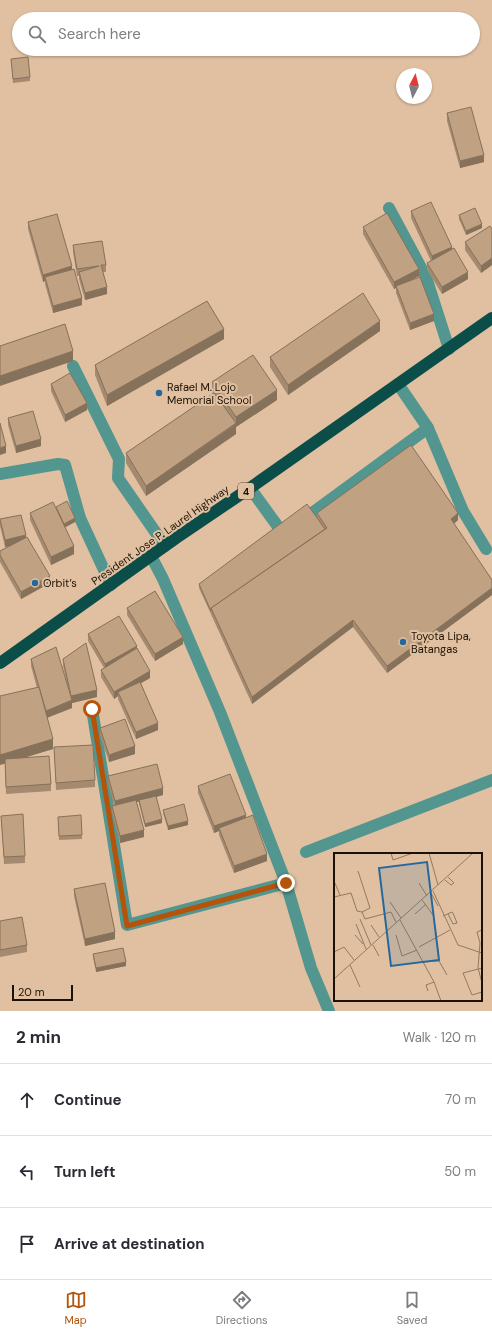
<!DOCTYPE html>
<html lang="en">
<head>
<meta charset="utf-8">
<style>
  :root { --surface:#fff; --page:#f2f2f3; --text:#2b2b33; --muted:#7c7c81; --line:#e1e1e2; --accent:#b45309 }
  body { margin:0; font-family:"DM Sans",sans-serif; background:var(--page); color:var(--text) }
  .compass { position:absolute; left:396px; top:68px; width:36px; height:36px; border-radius:50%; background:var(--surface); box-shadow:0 1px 3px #0004; rotate:7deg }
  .scale { position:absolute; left:12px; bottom:10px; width:61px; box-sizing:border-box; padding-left:4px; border:2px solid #1c1105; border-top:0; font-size:11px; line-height:14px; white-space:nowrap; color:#1c1105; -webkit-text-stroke:3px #e0c0a0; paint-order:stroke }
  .stop { position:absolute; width:12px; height:12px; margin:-9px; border:3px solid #b45309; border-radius:50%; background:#fff }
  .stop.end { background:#b45309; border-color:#fff; box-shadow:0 1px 4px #0008 }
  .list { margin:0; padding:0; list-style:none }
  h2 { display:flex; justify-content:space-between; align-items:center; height:52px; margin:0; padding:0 16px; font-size:17px }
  h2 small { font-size:13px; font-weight:400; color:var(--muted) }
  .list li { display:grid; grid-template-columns:26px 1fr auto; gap:12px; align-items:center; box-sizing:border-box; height:72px; padding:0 16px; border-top:1px solid var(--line) }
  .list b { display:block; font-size:15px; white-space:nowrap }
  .list em { font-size:13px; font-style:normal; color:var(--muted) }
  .icon { flex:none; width:22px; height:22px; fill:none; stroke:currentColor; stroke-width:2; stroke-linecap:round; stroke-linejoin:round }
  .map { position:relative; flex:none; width:492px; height:1011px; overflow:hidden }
  .search { position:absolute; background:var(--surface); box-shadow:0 1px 3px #0004; left:12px; right:12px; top:12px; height:44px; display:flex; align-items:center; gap:10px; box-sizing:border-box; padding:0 14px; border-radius:22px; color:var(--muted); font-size:15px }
  .sheet { height:268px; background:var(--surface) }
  nav { display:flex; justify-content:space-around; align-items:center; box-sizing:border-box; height:56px; border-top:1px solid var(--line); background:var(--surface); font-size:11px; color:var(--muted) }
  nav a { display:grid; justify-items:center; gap:2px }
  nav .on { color:var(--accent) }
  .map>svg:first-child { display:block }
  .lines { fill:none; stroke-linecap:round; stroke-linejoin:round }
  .minor { stroke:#52968f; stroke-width:12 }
  .highway { stroke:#0b4e49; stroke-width:12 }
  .wall { fill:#a58a70 }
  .shaded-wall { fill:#86715b }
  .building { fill:#c0a182; stroke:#86715b }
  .route { stroke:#b45309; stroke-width:5 }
  .poi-dot { fill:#26689e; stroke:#e0c0a0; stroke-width:1.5 }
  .labels { text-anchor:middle; stroke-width:4; stroke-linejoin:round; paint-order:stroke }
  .shield { fill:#e0c0a0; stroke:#574634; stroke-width:1 }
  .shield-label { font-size:10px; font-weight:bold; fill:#1c1105 }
  .poi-label { font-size:11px; fill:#1c1105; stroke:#e0c0a0; text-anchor:start }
  .street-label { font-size:11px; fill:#1c1105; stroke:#e0c0a0 }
  .inset-road { fill:none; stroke:#927a62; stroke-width:1 }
  .view { fill:#26689e; fill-opacity:0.15; stroke:#26689e; stroke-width:2 }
  .inset-edge { fill:none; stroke:#1c1105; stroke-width:2 }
</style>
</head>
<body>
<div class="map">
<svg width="492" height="1011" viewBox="0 0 492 1011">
  <rect width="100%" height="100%" fill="#e0c0a0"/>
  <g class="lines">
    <g class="minor">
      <polyline points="389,208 426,277 449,349"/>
      <polyline points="73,366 119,459 118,478 165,546"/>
      <polyline points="398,384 428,428 463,511 486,549"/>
      <polyline points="0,474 58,464 65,465 80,518 111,585"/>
      <polyline points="250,488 279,528"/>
      <polyline points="312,513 428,428"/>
      <polyline points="151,556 163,579 220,712 286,883 311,968 329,1011"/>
      <polyline points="92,709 127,925 286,883"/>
      <polyline points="306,852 492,780"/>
    </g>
    <polyline class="highway" points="0,663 176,538 250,488 492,318"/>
  </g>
  <g class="wall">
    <polygon points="11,59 30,77 30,81 13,83"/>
    <polygon points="447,113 484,162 460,168 447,121"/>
    <polygon points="411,211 452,249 468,279 442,294 427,270 427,263 431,261 411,218"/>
    <polygon points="459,215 482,228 466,235 459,219"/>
    <polygon points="28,222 72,269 82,305 53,313 45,284 45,281 43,282 28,229"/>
    <polygon points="363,227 419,276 407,282 434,321 410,330 396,293 396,288 394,289 363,234"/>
    <polygon points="492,229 492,265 481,273 465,250 465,242"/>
    <polygon points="73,245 106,265 106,272 103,272 107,294 85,300 79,279 79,276 77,276 73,252"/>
    <polygon points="380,331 288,395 270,367 270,357"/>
    <polygon points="224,339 107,406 95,375 95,365"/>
    <polygon points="212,382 277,400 236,427 236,434 146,496 126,463 126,453 213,394 212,392"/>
    <polygon points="51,384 87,410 65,422 51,391"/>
    <polygon points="8,418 41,446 16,453 8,425"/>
    <polygon points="56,508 75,522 65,527 74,554 51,565 30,520 30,513"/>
    <polygon points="317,513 458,520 454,524 492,580 492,595 387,673 353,627 252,704 199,588 199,584 317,518"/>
    <polygon points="0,519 26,537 50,583 21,599 0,562 0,551 9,546 5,547 0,526"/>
    <polygon points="127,608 183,644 155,661 127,615"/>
    <polygon points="88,634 137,648 150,678 141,683 158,730 136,739 118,699 118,696 114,699 101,677 101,670 104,668 88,641"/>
    <polygon points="31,659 68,687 63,666 63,659 97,697 72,703 72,708 47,718 53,749 23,758 51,784 51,791 6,794 5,763 37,688 31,666"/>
    <polygon points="100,728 135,754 109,762 100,735"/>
    <polygon points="54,747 95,780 95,787 56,790"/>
    <polygon points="108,776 163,795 156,797 162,823 145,827 139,804 139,802 136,802 144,837 120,843 112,813 112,806 114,805 108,783"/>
    <polygon points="198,786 246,818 267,861 234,873 219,835 219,831 214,833 198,793"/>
    <polygon points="163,810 188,825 168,830 163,813"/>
    <polygon points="1,816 25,856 25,863 4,864"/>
    <polygon points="58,821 82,835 82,839 59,840"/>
    <polygon points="74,889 115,939 85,946 74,896"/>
    <polygon points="0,921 27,945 27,952 0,957"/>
    <polygon points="93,954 126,966 96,972 93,957"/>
  </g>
  <g class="shaded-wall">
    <polygon points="484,155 484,162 460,168 460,161"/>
    <polygon points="482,224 482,228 466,235 466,231"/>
    <polygon points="452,247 452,254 432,263 432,256"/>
    <polygon points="492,258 492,265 481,273 481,266"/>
    <polygon points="72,266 72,274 45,277 45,281 43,282 43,275"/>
    <polygon points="419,269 419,276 397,288 396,286 396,288 394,289 394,282"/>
    <polygon points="468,272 468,279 442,294 442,287"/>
    <polygon points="107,287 107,294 85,300 85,293"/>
    <polygon points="82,298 82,305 53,313 53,306"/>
    <polygon points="434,314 434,321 410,330 410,323"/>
    <polygon points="380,321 380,331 288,395 288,385"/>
    <polygon points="224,329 224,339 107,406 107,395"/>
    <polygon points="73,351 73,361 0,386 0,376"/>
    <polygon points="277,390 277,400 236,427 236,434 146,496 146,486 236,424 236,417"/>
    <polygon points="87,403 87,410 65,422 65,415"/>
    <polygon points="41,439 41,446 16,453 16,446"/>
    <polygon points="6,446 6,453 0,455 0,448"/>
    <polygon points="458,513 458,520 451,526 451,519"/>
    <polygon points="75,518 75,522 64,528 64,524"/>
    <polygon points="26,535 26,543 5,547 5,540"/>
    <polygon points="74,546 74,554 51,565 51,557"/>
    <polygon points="50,576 50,583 21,599 21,592"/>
    <polygon points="492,588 492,595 387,673 387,666"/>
    <polygon points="353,620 353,627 252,704 252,697"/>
    <polygon points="183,637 183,644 155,661 155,654"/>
    <polygon points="137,646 137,653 105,671 105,664"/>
    <polygon points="150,671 150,678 120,695 118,692 118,696 114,699 114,692"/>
    <polygon points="97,690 97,697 72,703 72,708 46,718 46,711 71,701 71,696"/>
    <polygon points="158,723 158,730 136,739 136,732"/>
    <polygon points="53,739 53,749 0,765 0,755"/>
    <polygon points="135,746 135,754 109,762 109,755"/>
    <polygon points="163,788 163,795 115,808 115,801"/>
    <polygon points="246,815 246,822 219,828 219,831 214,833 214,826"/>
    <polygon points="162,819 162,823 145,827 145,824"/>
    <polygon points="188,821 188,825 168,830 168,826"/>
    <polygon points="144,830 144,837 120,843 120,836"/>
    <polygon points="267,854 267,861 234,873 234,866"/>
    <polygon points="115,932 115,939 85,946 85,939"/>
    <polygon points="126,962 126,966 96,972 96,968"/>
  </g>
  <g class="building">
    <polygon points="28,57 30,77 13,79 11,59"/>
    <polygon points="471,107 484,155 460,161 447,113"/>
    <polygon points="431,202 452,247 432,256 411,211"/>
    <polygon points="475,208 482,224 466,231 459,215"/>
    <polygon points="387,213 419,269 394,282 363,227"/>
    <polygon points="57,214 72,266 43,275 28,222"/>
    <polygon points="490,226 492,229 492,258 481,266 465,242"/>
    <polygon points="102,241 106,265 101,265 107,287 85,293 79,272 99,266 77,269 73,245"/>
    <polygon points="454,248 468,272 442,287 427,263"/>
    <polygon points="74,269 82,298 53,306 45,277"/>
    <polygon points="420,277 434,314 410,323 396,286"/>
    <polygon points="363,293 380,321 288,385 270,357"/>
    <polygon points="207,301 224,329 107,395 95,365"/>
    <polygon points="65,324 73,351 0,376 0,346"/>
    <polygon points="253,355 277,390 236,417 212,382"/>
    <polygon points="70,373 87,403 65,415 51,384"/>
    <polygon points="214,393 236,423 146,486 126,453"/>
    <polygon points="33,411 41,439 16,446 8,418"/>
    <polygon points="0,423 6,446 0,448"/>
    <polygon points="411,445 458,513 451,519 492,580 492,588 387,666 353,620 252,697 211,608 327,528 317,513"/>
    <polygon points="67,501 75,518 64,524 56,507"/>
    <polygon points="53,502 74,546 51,557 30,513"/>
    <polygon points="307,504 325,529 211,608 211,611 199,584"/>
    <polygon points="21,515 26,535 5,540 0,519"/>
    <polygon points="27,537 50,576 21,592 0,555 0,551"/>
    <polygon points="155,591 183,637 155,654 127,608"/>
    <polygon points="119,616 137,646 105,664 88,634"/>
    <polygon points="86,643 97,690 71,696 63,659"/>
    <polygon points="56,647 72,700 46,711 31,659"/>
    <polygon points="137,648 150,671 114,692 101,670"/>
    <polygon points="140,682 158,723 136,732 118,692"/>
    <polygon points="39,687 53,739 0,755 0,696"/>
    <polygon points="125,719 135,746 109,755 100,728"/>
    <polygon points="93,745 95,780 56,783 54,747"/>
    <polygon points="49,756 51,784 6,787 5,759"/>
    <polygon points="157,764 163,788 115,801 108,776"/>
    <polygon points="230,774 246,815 214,826 198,786"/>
    <polygon points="156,796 162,819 145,824 139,800"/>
    <polygon points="136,800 144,830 120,836 112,806"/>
    <polygon points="184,804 188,821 168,826 163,810"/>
    <polygon points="23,814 25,856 4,857 1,816"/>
    <polygon points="81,815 82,835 59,836 58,817"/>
    <polygon points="253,815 267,854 234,866 219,828"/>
    <polygon points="105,883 115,932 85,939 74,889"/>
    <polygon points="22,917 27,945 0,950 0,921"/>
    <polygon points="123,948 126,962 96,968 93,954"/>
  </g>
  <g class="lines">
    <polyline class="route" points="92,709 127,926 286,883"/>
  </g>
  <g class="poi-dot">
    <circle cx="159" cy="393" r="4"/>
    <circle cx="35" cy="583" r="4"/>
    <circle cx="403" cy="642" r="4"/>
  </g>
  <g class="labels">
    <rect class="shield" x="238" y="483" width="16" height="16" rx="3"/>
    <g class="shield-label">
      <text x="246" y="495">4</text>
    </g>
    <g class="poi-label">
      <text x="167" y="391">Rafael M. Lojo<tspan x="167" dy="13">Memorial School</tspan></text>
      <text x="43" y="587">Orbit’s</text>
      <text x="411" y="640">Toyota Lipa,<tspan x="411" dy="13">Batangas</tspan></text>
    </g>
    <g class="street-label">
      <text transform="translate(160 535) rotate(-35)" y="4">President Jose P. Laurel Highway</text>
    </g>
  </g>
  <g transform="translate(334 853)">
    <rect width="148" height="148" fill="#e0c0a0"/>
    <path class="inset-road" d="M57,0l2,7 20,-7M95,0l9,32M24,18l12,37 -8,4 3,7 26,-7 5,10M111,27l6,5 3,-2 -6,-6M0,28l6,14M85,30l8,13M99,38l25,54 24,8M97,40l7,13M0,44l17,-4 6,18 5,1M88,47l11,15M56,49l11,16M81,61l11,-10M109,63l9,-4 1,1 4,10 -4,1 -5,-10M26,66l11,26M66,67l34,62 7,19M22,71l10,25M37,72l8,12M148,77l-5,2 3,11 -2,25 4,15M21,82l8,9M62,82l6,21 15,-6M39,92l6,11M85,94l31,-17M0,99l10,-5 10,13M89,109l16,-1 8,14M16,112l10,22M148,115l-19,5 9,22 10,-3M0,126l139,-126M94,138l-2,-6 8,-3"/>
    <path class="view" d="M93,9l12,98 -48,6 -12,-98z"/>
    <rect width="148" height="148" class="inset-edge"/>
  </g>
</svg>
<svg class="compass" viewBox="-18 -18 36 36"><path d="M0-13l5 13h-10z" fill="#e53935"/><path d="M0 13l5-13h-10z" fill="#7c7c81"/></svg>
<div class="scale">20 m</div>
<div class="stop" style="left:92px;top:709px"></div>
<div class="stop end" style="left:286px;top:883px"></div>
<div class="search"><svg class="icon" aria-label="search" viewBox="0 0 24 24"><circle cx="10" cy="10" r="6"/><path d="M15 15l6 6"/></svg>Search here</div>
</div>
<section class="sheet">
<h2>2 min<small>Walk · 120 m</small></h2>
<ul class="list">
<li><svg class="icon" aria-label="ahead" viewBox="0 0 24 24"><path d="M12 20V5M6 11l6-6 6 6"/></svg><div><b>Continue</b></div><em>70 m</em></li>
<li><svg class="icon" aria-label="left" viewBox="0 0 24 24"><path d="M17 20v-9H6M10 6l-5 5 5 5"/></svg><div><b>Turn left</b></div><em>50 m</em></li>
<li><svg class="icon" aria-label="arrive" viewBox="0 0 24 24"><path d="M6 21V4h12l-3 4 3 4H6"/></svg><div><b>Arrive at destination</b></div></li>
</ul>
</section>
<nav>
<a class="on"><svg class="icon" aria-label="map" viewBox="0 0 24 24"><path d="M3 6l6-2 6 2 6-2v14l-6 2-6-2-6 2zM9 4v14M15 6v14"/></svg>Map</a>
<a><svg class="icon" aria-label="directions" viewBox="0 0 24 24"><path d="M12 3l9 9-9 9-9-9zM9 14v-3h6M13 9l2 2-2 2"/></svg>Directions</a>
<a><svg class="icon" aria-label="saved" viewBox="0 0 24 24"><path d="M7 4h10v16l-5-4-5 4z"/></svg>Saved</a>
</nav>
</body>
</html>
